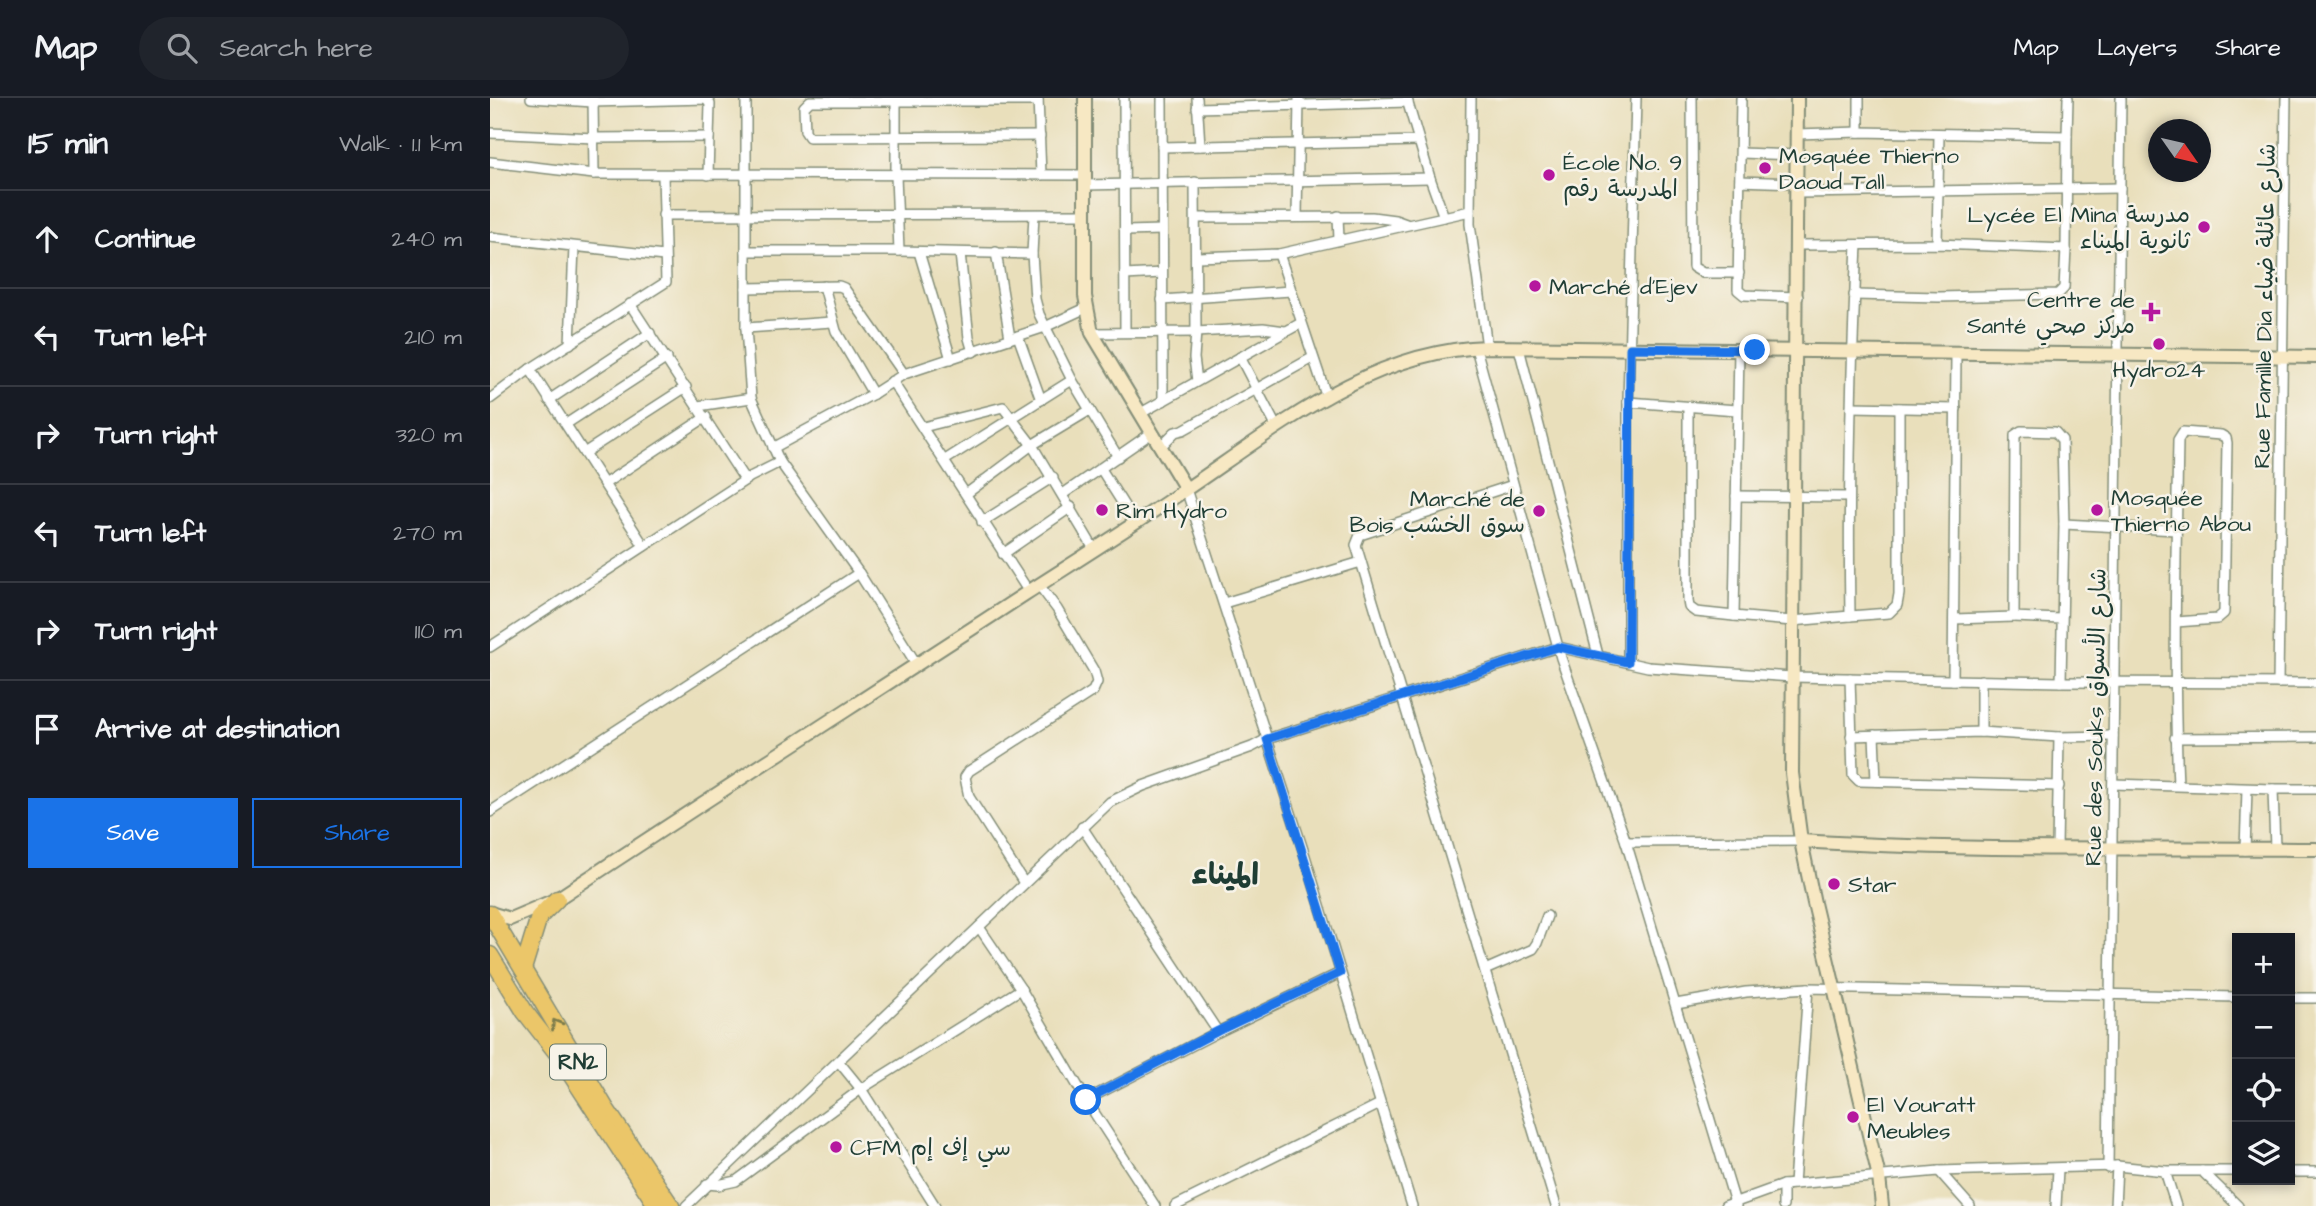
<!DOCTYPE html>
<html lang="en">
<head>
<meta charset="utf-8">
<style>
  :root { --surface:#171b24; --page:#20242c; --text:#f1f3f6; --muted:#9ea1a6; --line:#363941; --accent:#1a73e8 }
  body { margin:0; font-family:"Architects Daughter","Playpen Sans Arabic",sans-serif; background:var(--page); color:var(--text) }
  .controls { position:absolute; right:21px; bottom:21px; display:grid; overflow:hidden; border-radius:0px; box-shadow:0 4px 10px #0003 }
  .controls button { width:63px; height:63px; display:grid; place-items:center; padding:0; border:0; border-bottom:2px solid var(--line); background:var(--surface); color:var(--text); font:35px sans-serif }
  .compass { position:absolute; left:1658px; top:21px; width:63px; height:63px; border-radius:50%; background:var(--surface); box-shadow:0 4px 10px #0003; rotate:124deg }
  .stop { position:absolute; width:21px; height:21px; margin:-16px; border:5px solid #1a73e8; border-radius:50%; background:#fff }
  .stop.end { background:#1a73e8; border-color:#fff; box-shadow:0 2px 7px #0008 }
  .list { margin:0; padding:0; list-style:none }
  h2 { display:flex; justify-content:space-between; align-items:center; height:91px; margin:0; padding:0 28px; font-size:30px }
  h2 small { font-size:23px; font-weight:400; color:var(--muted) }
  .list li { display:grid; grid-template-columns:46px 1fr auto; gap:21px; align-items:center; box-sizing:border-box; height:98px; padding:0 28px; border-top:2px solid var(--line) }
  .list b { display:block; font-size:26px; white-space:nowrap }
  .list em { font-size:23px; font-style:normal; color:var(--muted) }
  .actions { display:flex; gap:14px; padding:21px 28px }
  .actions a { flex:1; padding:16px 0; border:2px solid var(--accent); border-radius:0px; text-align:center; font-size:24px; color:var(--accent) }
  .actions .main { background:var(--accent); color:#fff }
  .icon { flex:none; width:38px; height:38px; fill:none; stroke:currentColor; stroke-width:2; stroke-linecap:round; stroke-linejoin:round }
  .map { position:relative; flex:none; width:1826px; height:1108px; overflow:hidden }
  header { display:flex; align-items:center; gap:42px; box-sizing:border-box; height:98px; padding:0 35px; background:var(--surface); border-bottom:2px solid var(--line) }
  header strong { font-size:33px }
  nav { display:flex; gap:38px; margin-inline-start:auto; font-size:24px }
  .search { width:490px; height:63px; background:var(--page); display:flex; align-items:center; gap:18px; box-sizing:border-box; padding:0 24px; border-radius:38px; color:var(--muted); font-size:26px }
  main { display:flex }
  aside { flex:1; background:var(--surface) }
  .map>svg:first-child { display:block }
  .lines { fill:none; stroke-linecap:round; stroke-linejoin:round }
  .street-casing { stroke:#848e78; stroke-width:12 }
  .secondary-casing { stroke:#848e78; stroke-width:16 }
  .highway-casing { stroke:#848e78; stroke-width:19 }
  .street { stroke:#fff; stroke-width:9 }
  .secondary { stroke:#f7e8c3; stroke-width:12 }
  .highway { stroke:#ebc669; stroke-width:16 }
  .oneway { stroke:#7b7b4c }
  .route { stroke:#1a73e8; stroke-width:9 }
  .poi-dot { fill:#b5179e; stroke:#f7f3e8; stroke-width:2.5 }
  .labels { text-anchor:middle; stroke-width:5; stroke-linejoin:round; paint-order:stroke }
  .shield { fill:#f7f3e8; stroke:#60746a; stroke-width:2 }
  .shield-label { font-size:21px; font-weight:bold; fill:#1f3d34 }
  .poi-label { font-size:23px; fill:#1f3d34; stroke:#f7f3e8; text-anchor:start }
  .street-label { font-size:23px; fill:#1f3d34; stroke:#f7f3e8 }
  .district-label { font-size:30px; font-weight:bold; fill:#1f3d34; stroke:#f7f3e8 }
</style>
</head>
<body>
<header>
<strong>Map</strong>
<div class="search"><svg class="icon" aria-label="search" viewBox="0 0 24 24"><circle cx="10" cy="10" r="6"/><path d="M15 15l6 6"/></svg>Search here</div>
<nav><a>Map</a><a>Layers</a><a>Share</a></nav>
</header>
<main>
<aside>
<h2>15 min<small>Walk · 1.1 km</small></h2>
<ul class="list">
<li><svg class="icon" aria-label="ahead" viewBox="0 0 24 24"><path d="M12 20V5M6 11l6-6 6 6"/></svg><div><b>Continue</b></div><em>240 m</em></li>
<li><svg class="icon" aria-label="left" viewBox="0 0 24 24"><path d="M17 20v-9H6M10 6l-5 5 5 5"/></svg><div><b>Turn left</b></div><em>210 m</em></li>
<li><svg class="icon" aria-label="right" viewBox="0 0 24 24"><path d="M7 20v-9h11M14 6l5 5-5 5"/></svg><div><b>Turn right</b></div><em>320 m</em></li>
<li><svg class="icon" aria-label="left" viewBox="0 0 24 24"><path d="M17 20v-9H6M10 6l-5 5 5 5"/></svg><div><b>Turn left</b></div><em>270 m</em></li>
<li><svg class="icon" aria-label="right" viewBox="0 0 24 24"><path d="M7 20v-9h11M14 6l5 5-5 5"/></svg><div><b>Turn right</b></div><em>110 m</em></li>
<li><svg class="icon" aria-label="arrive" viewBox="0 0 24 24"><path d="M6 21V4h12l-3 4 3 4H6"/></svg><div><b>Arrive at destination</b></div></li>
</ul>
<div class="actions"><a class="main">Save</a><a>Share</a></div>
</aside>
<div class="map">
<svg width="1826" height="1108" viewBox="0 0 1826 1108">
  <rect width="100%" height="100%" fill="#f7f3e8"/>
  <filter id="ink" filterUnits="userSpaceOnUse"><feTurbulence type="fractalNoise" baseFrequency=".0143" numOctaves="2"/><feDisplacementMap in="SourceGraphic" scale="14" xChannelSelector="R" yChannelSelector="G"/><feConvolveMatrix kernelMatrix="1 2 1 2 8 2 1 2 1" color-interpolation-filters="sRGB"/></filter>
  <filter id="wash" filterUnits="userSpaceOnUse"><feTurbulence type="fractalNoise" baseFrequency=".00686" numOctaves="4" result="noise"/><feDisplacementMap in="SourceGraphic" scale="28" xChannelSelector="R" yChannelSelector="G"/><feGaussianBlur stdDeviation="1.57" result="paint"/><feColorMatrix in="noise" values="0 0 0 0 0 0 0 0 0 0 0 0 0 0 0 0 0 1.4 0 .05"/><feComposite in="paint" operator="in"/></filter>
  <g filter="url(#wash)">
    <rect width="100%" height="100%" fill="#e9dfbb"/>
  </g>
  <g filter="url(#ink)">
    <g class="lines">
      <g class="street-casing">
        <g id="street">
          <polyline points="41,0 103,4 216,1 220,6 218,77"/>
          <polyline points="103,0 104,76"/>
          <polyline points="256,0 256,230 261,300 290,364 369,475 427,567"/>
          <polyline points="406,0 406,78 409,153"/>
          <polyline points="548,0 551,77"/>
          <polyline points="634,0 635,234"/>
          <polyline points="672,0 673,303"/>
          <polyline points="707,0 710,48"/>
          <polyline points="981,0 980,126 997,249"/>
          <polyline points="1202,0 1203,169 1213,175 1249,175"/>
          <polyline points="1251,0 1248,192 1254,197 1308,199"/>
          <polyline points="1369,0 1369,34"/>
          <polyline points="917,2 940,80 954,119"/>
          <polyline points="548,3 320,3 314,9 315,33 319,39 550,38"/>
          <polyline points="707,10 918,4"/>
          <polyline points="0,35 104,40 219,39"/>
          <polyline points="1307,36 1369,34 1577,38 1576,151 1447,146 1308,147"/>
          <polyline points="1577,38 1578,0"/>
          <polyline points="672,49 929,43"/>
          <polyline points="1251,55 1307,57"/>
          <polyline points="0,64 104,76 595,77"/>
          <polyline points="1250,83 1308,85"/>
          <polyline points="705,84 706,234 704,260 707,283"/>
          <polyline points="595,87 940,80"/>
          <polyline points="1308,95 1630,90"/>
          <polyline points="173,117 594,116"/>
          <polyline points="544,117 542,156 545,201 549,216 582,282 628,359"/>
          <polyline points="807,118 809,0"/>
          <polyline points="848,118 849,142"/>
          <polyline points="706,120 882,119 905,122 916,126"/>
          <polyline points="636,133 672,132"/>
          <polyline points="0,139 174,158"/>
          <polyline points="1447,146 1449,37"/>
          <polyline points="256,153 409,153 542,156"/>
          <polyline points="429,154 461,261"/>
          <polyline points="506,154 520,240"/>
          <polyline points="470,155 479,240 483,254"/>
          <polyline points="789,156 837,300"/>
          <polyline points="707,159 789,156 980,113"/>
          <polyline points="635,177 672,175"/>
          <polyline points="334,188 346,233 383,296"/>
          <polyline points="256,190 349,188 354,190 414,276"/>
          <polyline points="1364,197 1449,199 1568,196 1574,190 1576,151"/>
          <polyline points="672,202 801,193"/>
          <polyline points="140,206 255,382"/>
          <polyline points="256,230 342,224"/>
          <polyline points="602,235 706,234 773,230 795,233"/>
          <polyline points="528,238 551,302"/>
          <polyline points="80,246 84,149"/>
          <polyline points="986,250 1071,560 1136,744 1246,1108"/>
          <polyline points="1029,250 1108,557"/>
          <path d="M1249,252l-5,266 58,5 58,-5c-2,-123 1,-247 7,-371"/>
          <polyline points="750,259 787,330"/>
          <polyline points="40,271 154,448"/>
          <polyline points="402,283 539,494"/>
          <polyline points="0,301 40,271 176,184 173,77"/>
          <polyline points="59,302 160,235"/>
          <polyline points="1138,304 1247,312"/>
          <polyline points="208,308 261,300"/>
          <polyline points="1198,309 1198,503 1199,509 1206,514 1244,518"/>
          <polyline points="1361,309 1466,311"/>
          <polyline points="651,315 811,225"/>
          <polyline points="76,326 177,260"/>
          <polyline points="433,329 513,309 542,347 604,451"/>
          <polyline points="671,348 685,334 693,332 822,260"/>
          <polyline points="283,350 383,296 414,276 555,229 596,210"/>
          <polyline points="94,355 196,289"/>
          <polyline points="455,362 582,282"/>
          <polyline points="611,371 645,425"/>
          <polyline points="114,386 216,319"/>
          <polyline points="1023,387 870,437 866,447 1066,1108"/>
          <polyline points="696,391 815,758 922,1108"/>
          <polyline points="476,396 542,347 600,312"/>
          <polyline points="573,396 663,334"/>
          <polyline points="1246,398 1359,399"/>
          <polyline points="492,424 563,379"/>
          <polyline points="1574,426 1686,432"/>
          <polyline points="513,456 581,409"/>
          <polyline points="734,505 871,464"/>
          <polyline points="1360,518 1399,515 1407,507 1409,496 1409,310"/>
          <polyline points="1464,521 1524,519"/>
          <polyline points="1571,521 1524,519 1525,337 1531,333 1565,334 1572,342 1574,426 1571,584"/>
          <path d="M1686,524l41,-3 7,-6 3,-170 -1,-5 -5,-3 -38,-3 -5,8c-2,115 -5,231 0,345"/>
          <polyline points="0,549 260,379 290,364"/>
          <polyline points="1138,564 1138,304 1146,0"/>
          <polyline points="1360,580 1363,677 1369,683 1569,688"/>
          <polyline points="1463,582 1466,256"/>
          <polyline points="1788,585 1796,0"/>
          <polyline points="1491,634 1491,582"/>
          <polyline points="1384,637 1386,683"/>
          <polyline points="1361,638 1491,634 1569,639 1623,638"/>
          <polyline points="1685,640 1826,639"/>
          <polyline points="1623,686 1783,691 1785,751"/>
          <polyline points="1783,691 1826,691"/>
          <polyline points="0,714 369,475"/>
          <polyline points="592,729 728,934"/>
          <polyline points="1136,744 1311,743"/>
          <polyline points="1567,750 1569,639"/>
          <polyline points="1755,752 1757,691"/>
          <polyline points="534,785 479,699 475,679 479,673 603,593 607,584 604,573 567,511 549,487"/>
          <polyline points="489,829 531,891 596,1002 665,1108"/>
          <polyline points="995,872 1043,851 1047,845 1057,818"/>
          <polyline points="1800,900 1826,900"/>
          <polyline points="1186,906 1256,894 1318,890 1747,899"/>
          <polyline points="349,964 371,991 445,1108"/>
          <polyline points="596,1002 728,934 850,875"/>
          <polyline points="1618,1070 1631,0"/>
          <polyline points="1449,1073 1480,1108"/>
          <polyline points="1675,1073 1686,1108"/>
          <polyline points="1712,1073 1748,1108"/>
          <polyline points="1800,1074 1826,1074"/>
          <polyline points="217,1086 228,1087 246,1083 371,991 531,891"/>
          <polyline points="1304,1086 1318,890"/>
          <polyline points="196,1108 620,704 653,688 762,649 777,641 1068,549 1158,569 1302,579 1571,584 1826,585"/>
          <polyline points="685,1108 890,1006"/>
          <polyline points="1235,1108 1293,1087 1449,1073 1627,1068 1675,1073 1747,1073"/>
          <polyline points="1293,1108 1293,1087"/>
          <polyline points="1566,1108 1568,1071"/>
          <polyline points="1625,1108 1627,1068"/>
        </g>
      </g>
      <g class="secondary-casing">
        <g id="secondary">
          <polyline points="595,0 595,198 602,235 696,391"/>
          <polyline points="1307,0 1302,675 1311,743 1324,805 1389,1079 1392,1108"/>
          <path d="M1311,743c171,11 343,6 515,8"/>
          <path d="M0,815l20,6 47,-20c155,-103 312,-203 468,-305 53,-34 107,-68 160,-104 92,-62 186,-140 302,-143l829,10"/>
        </g>
      </g>
      <g class="highway-casing">
        <g id="highway">
          <polyline points="0,816 116,1011 181,1108"/>
          <polyline points="0,857 35,914 67,955 167,1108"/>
          <polyline points="33,871 49,819 67,801"/>
        </g>
      </g>
      <use href="#street" class="street"/>
      <use href="#secondary" class="secondary"/>
      <use href="#highway" class="highway"/>
    </g>
    <defs><path id="oneway-chevron" d="M-2-3.5L2.5 0L-2 3.5" fill="none" stroke-width="1.6" stroke-linecap="round" stroke-linejoin="round" transform="scale(1.75)"/></defs>
    <use class="oneway" href="#oneway-chevron" transform="translate(66 926) rotate(-121)"/>
  </g>
  <g class="lines" filter="url(#ink)">
    <polyline class="route" points="596,1002 728,933 850,875 777,641 1068,549 1138,564 1140,250 1265,252"/>
  </g>
  <g class="poi-dot">
    <circle cx="1275" cy="70" r="7"/>
    <circle cx="1059" cy="77" r="7"/>
    <circle cx="1714" cy="129" r="7"/>
    <circle cx="1045" cy="188" r="7"/>
    <path d="M1657.5 203.5h7v7h7v7h-7v7h-7v-7h-7v-7h7z"/>
    <circle cx="1669" cy="246" r="7"/>
    <circle cx="612" cy="412" r="7"/>
    <circle cx="1607" cy="412" r="7"/>
    <circle cx="1049" cy="413" r="7"/>
    <circle cx="1344" cy="786" r="7"/>
    <circle cx="1363" cy="1019" r="7"/>
    <circle cx="346" cy="1049" r="7"/>
  </g>
  <g class="labels">
    <rect class="shield" x="60" y="946.5" width="56" height="35" rx="5"/>
    <g class="shield-label">
      <text x="88" y="971">RN2</text>
    </g>
    <g class="poi-label">
      <text x="1289" y="65">Mosquée Thierno<tspan x="1289" dy="26">Daoud Tall</tspan></text>
      <text x="1073" y="72">École No. 9<tspan x="1073" dy="26">المدرسة رقم</tspan></text>
      <text x="1700" y="124" text-anchor="end">Lycée El Mina مدرسة<tspan x="1700" dy="26">ثانوية الميناء</tspan></text>
      <text x="1059" y="196">Marché d'Ejev</text>
      <text x="1645" y="209" text-anchor="end">Centre de<tspan x="1645" dy="26">Santé مركز صحي</tspan></text>
      <text x="1669" y="279" text-anchor="middle">Hydro24</text>
      <text x="1621" y="407">Mosquée<tspan x="1621" dy="26">Thierno Abou</tspan></text>
      <text x="1035" y="408" text-anchor="end">Marché de<tspan x="1035" dy="26">Bois سوق الخشب</tspan></text>
      <text x="626" y="420">Rim Hydro</text>
      <text x="1358" y="794">Star</text>
      <text x="1377" y="1014">El Vouratt<tspan x="1377" dy="26">Meubles</tspan></text>
      <text x="360" y="1057">CFM سي إف إم</text>
    </g>
    <g class="street-label">
      <text transform="translate(1774 208) rotate(-89)" y="8">Rue Famille Dia شارع عائلة ضياء</text>
      <text transform="translate(1605 619) rotate(-89)" y="8">Rue des Souks شارع الأسواق</text>
    </g>
    <g class="district-label">
      <text x="735" y="786">الميناء</text>
    </g>
  </g>
</svg>
<div class="controls">
<button>+</button>
<button>−</button>
<button><svg class="icon" aria-label="locate" viewBox="0 0 24 24"><circle cx="12" cy="12" r="6"/><path d="M12 2v4M12 18v4M2 12h4M18 12h4"/></svg></button>
<button><svg class="icon" aria-label="layers" viewBox="0 0 24 24"><path d="M12 4l9 5-9 5-9-5zM3 14l9 5 9-5"/></svg></button>
</div>
<svg class="compass" viewBox="-18 -18 36 36"><path d="M0-13l5 13h-10z" fill="#e53935"/><path d="M0 13l5-13h-10z" fill="#9ea1a6"/></svg>
<div class="stop" style="left:596px;top:1002px"></div>
<div class="stop end" style="left:1265px;top:252px"></div>
</div>
</main>
</body>
</html>
